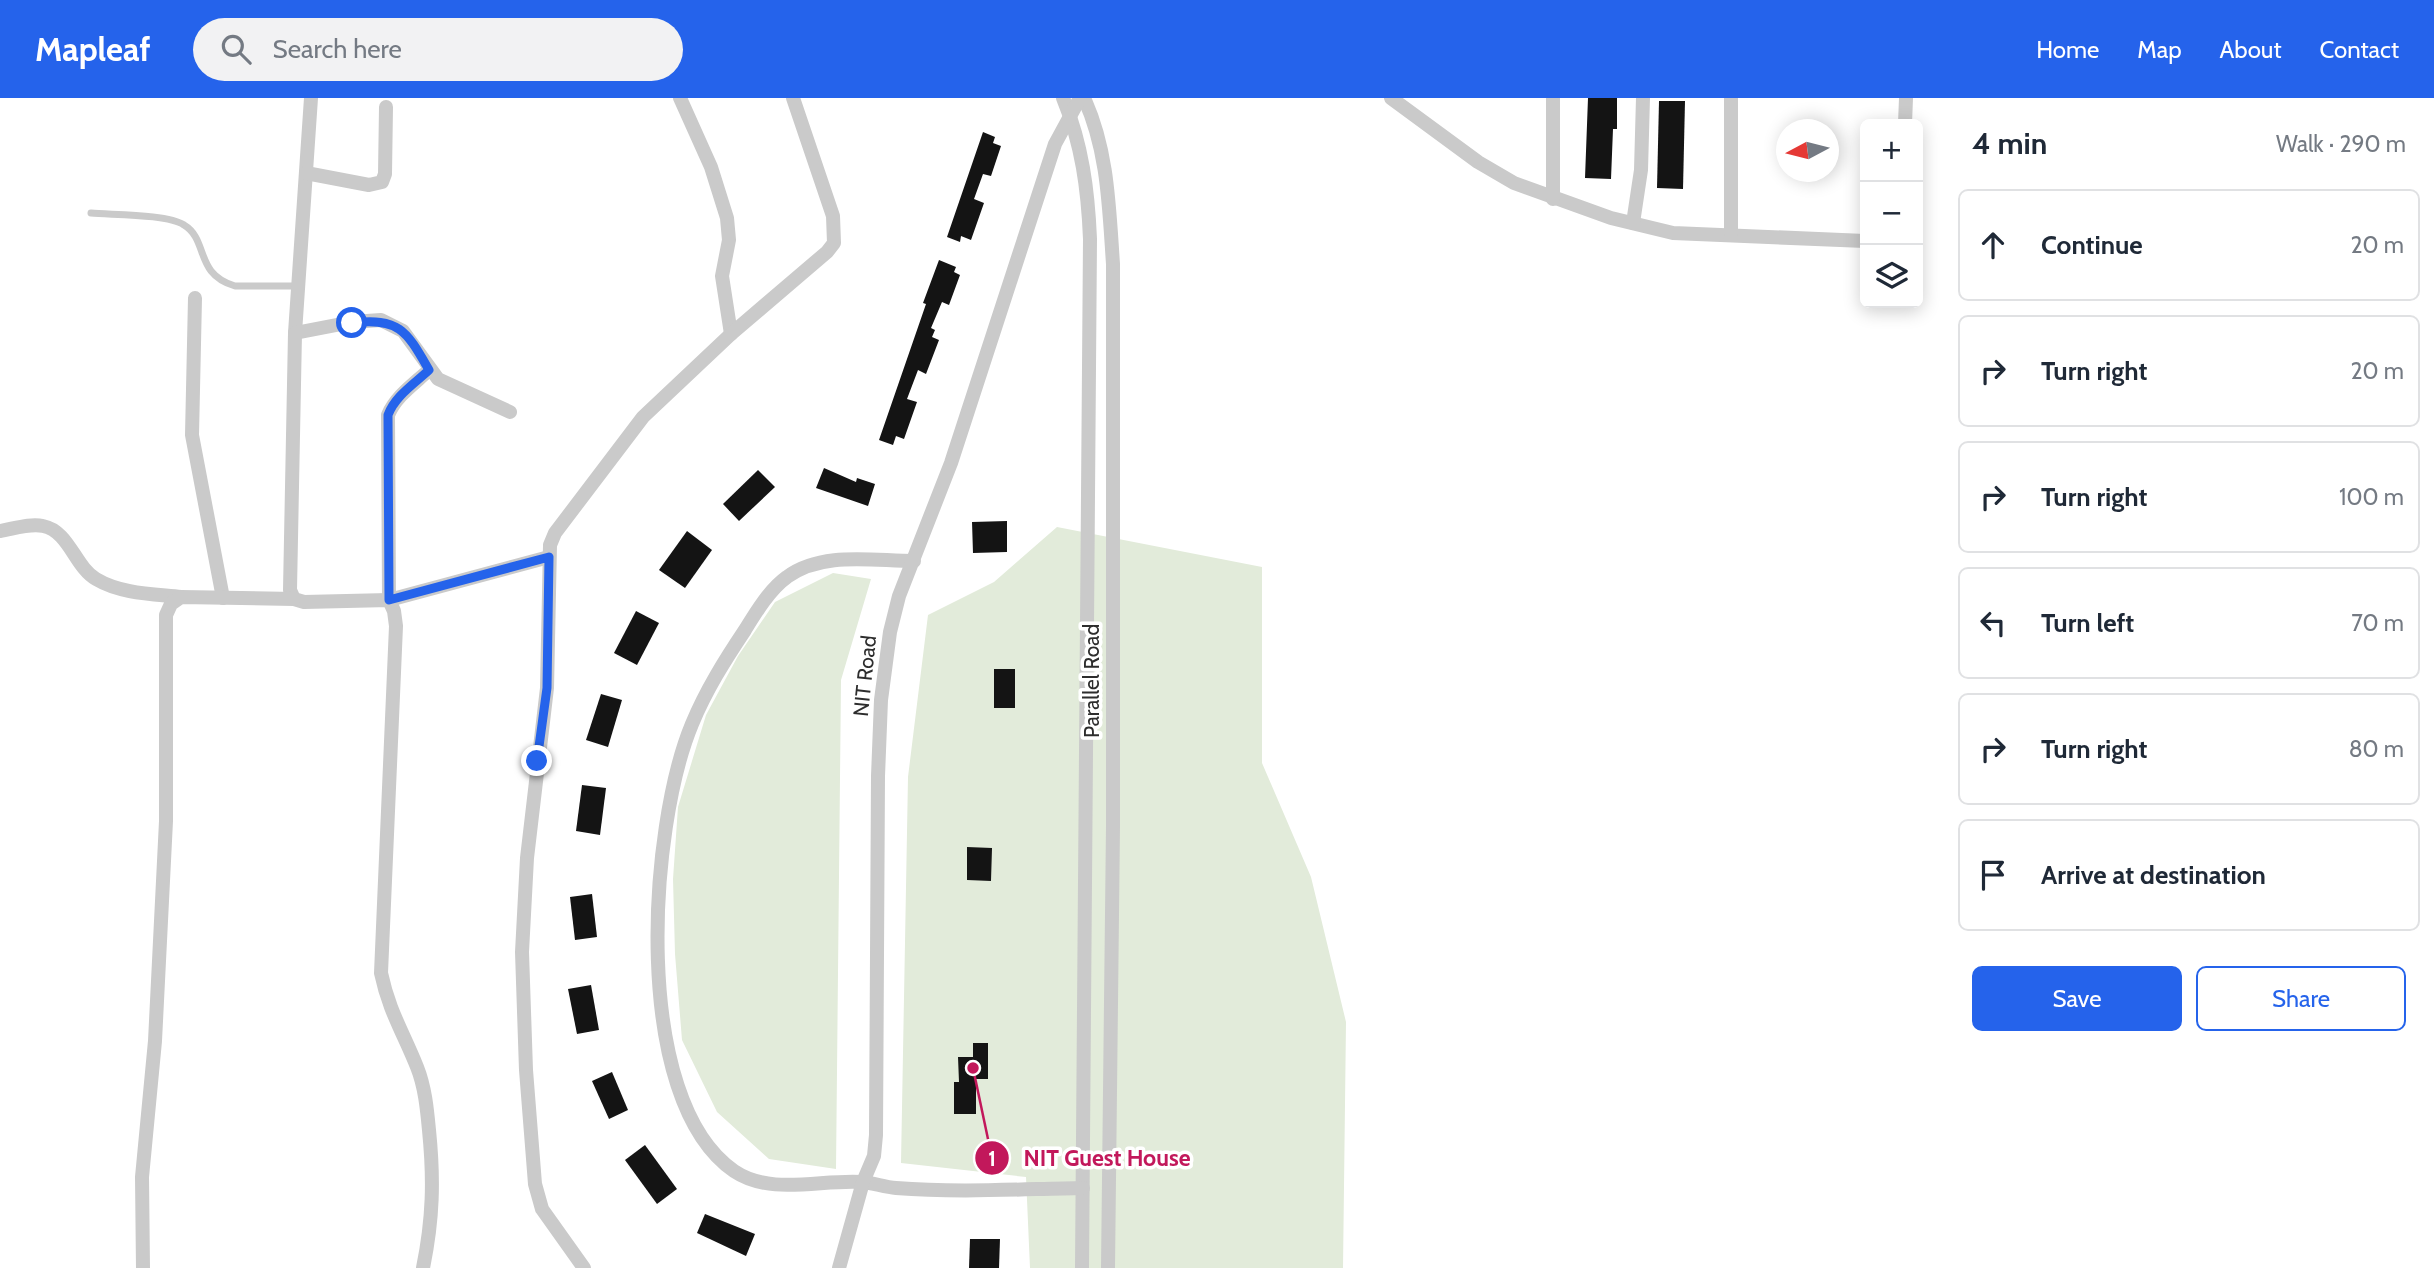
<!DOCTYPE html>
<html lang="en">
<head>
<meta charset="utf-8">
<style>
  :root { --surface:#fff; --page:#f2f2f3; --text:#1f2937; --muted:#747a83; --line:#e0e1e3; --accent:#2563eb }
  body { margin:0; font-family:Cabin,sans-serif; background:var(--page); color:var(--text) }
  .controls { position:absolute; right:21px; top:21px; display:grid; overflow:hidden; border-radius:10px; box-shadow:0 4px 18px #0003 }
  .controls button { width:63px; height:63px; display:grid; place-items:center; padding:0; border:0; border-bottom:2px solid var(--line); background:var(--surface); color:var(--text); font:35px sans-serif }
  .compass { position:absolute; left:1776px; top:21px; width:63px; height:63px; border-radius:50%; background:var(--surface); box-shadow:0 4px 18px #0003; rotate:263deg }
  .stop { position:absolute; width:21px; height:21px; margin:-16px; border:5px solid #2563eb; border-radius:50%; background:#fff }
  .stop.end { background:#2563eb; border-color:#fff; box-shadow:0 2px 7px #0008 }
  .list { margin:0; padding:0; list-style:none }
  h2 { display:flex; justify-content:space-between; align-items:center; height:91px; margin:0; padding:0 28px; font-size:30px }
  h2 small { font-size:23px; font-weight:400; color:var(--muted) }
  .list li { display:grid; grid-template-columns:46px 1fr auto; gap:21px; align-items:center; box-sizing:border-box; height:112px; margin:0 14px 14px; padding:0 14px; border:2px solid var(--line); border-radius:10px }
  .list b { display:block; font-size:26px; white-space:nowrap }
  .list em { font-size:23px; font-style:normal; color:var(--muted) }
  .actions { display:flex; gap:14px; padding:21px 28px }
  .actions a { flex:1; padding:16px 0; border:2px solid var(--accent); border-radius:10px; text-align:center; font-size:24px; color:var(--accent) }
  .actions .main { background:var(--accent); color:#fff }
  .icon { flex:none; width:38px; height:38px; fill:none; stroke:currentColor; stroke-width:2; stroke-linecap:round; stroke-linejoin:round }
  .map { position:relative; flex:none; width:1944px; height:1170px; overflow:hidden }
  header { display:flex; align-items:center; gap:42px; box-sizing:border-box; height:98px; padding:0 35px; background:var(--accent); color:#fff }
  header strong { font-size:33px }
  nav { display:flex; gap:38px; margin-inline-start:auto; font-size:24px }
  .search { width:490px; height:63px; background:var(--page); display:flex; align-items:center; gap:18px; box-sizing:border-box; padding:0 24px; border-radius:38px; color:var(--muted); font-size:26px }
  main { display:flex }
  aside { flex:1; background:var(--surface) }
  .map>svg:first-child { display:block }
  .green { fill:#e2ebda }
  .building { fill:#141414 }
  .lines { fill:none; stroke-linecap:round; stroke-linejoin:round }
  .lane { stroke:#cacaca; stroke-width:7 }
  .street { stroke:#cacaca; stroke-width:14 }
  .route { stroke:#2563eb; stroke-width:9 }
  .labels { text-anchor:middle; stroke-width:7; stroke-linejoin:round; paint-order:stroke }
  .street-label { font-size:21px; fill:#2d2d2d; stroke:#fff }
  .leader { fill:none; stroke:#c2185b; stroke-width:2.5 }
  .callout-dot { fill:#c2185b; stroke:#fff; stroke-width:2.5 }
  .mark-label { font-size:21px; text-anchor:middle; font-weight:bold; fill:#fff }
  .callout-label { font-size:23px; text-anchor:middle; font-weight:bold; fill:#c2185b; stroke:#fff; stroke-width:7; stroke-linejoin:round; paint-order:stroke }
</style>
</head>
<body>
<header>
<strong>Mapleaf</strong>
<div class="search"><svg class="icon" aria-label="search" viewBox="0 0 24 24"><circle cx="10" cy="10" r="6"/><path d="M15 15l6 6"/></svg>Search here</div>
<nav><a>Home</a><a>Map</a><a>About</a><a>Contact</a></nav>
</header>
<main>
<div class="map">
<svg width="1944" height="1170" viewBox="0 0 1944 1170">
  <rect width="100%" height="100%" fill="#fff"/>
  <g class="green">
    <polygon points="1057,429 1262,469 1262,665 1311,779 1346,924 1343,1170 1030,1170 1026,1079 901,1065 908,679 928,517 994,484"/>
    <polygon points="833,475 871,481 841,582 836,1071 769,1061 717,1014 682,942 675,856 673,781 678,709 706,617 738,558 775,504"/>
  </g>
  <g class="building">
    <polygon points="1588,0 1617,0 1617,31 1613,31 1611,81 1585,80"/>
    <polygon points="1659,3 1685,3 1683,91 1657,90"/>
    <polygon points="983,34 995,39 993,45 1001,48 991,78 983,76 974,101 984,105 971,142 961,138 960,144 947,139"/>
    <polygon points="939,162 956,169 954,174 960,177 949,207 942,204 931,230 935,232 932,239 939,242 926,276 918,272 907,301 917,304 904,341 896,338 893,347 879,342 926,206 923,205"/>
    <polygon points="824,370 856,384 857,380 875,386 868,408 816,390"/>
    <polygon points="758,372 775,389 739,423 723,406"/>
    <polygon points="1007,423 1007,454 973,455 972,424"/>
    <polygon points="687,433 712,452 685,490 659,472"/>
    <polygon points="636,513 659,525 637,567 614,555"/>
    <rect x="994" y="571" width="21" height="39"/>
    <polygon points="601,596 622,602 608,649 586,642"/>
    <polygon points="582,687 606,690 600,737 576,733"/>
    <polygon points="967,749 992,750 991,783 967,782"/>
    <polygon points="592,796 597,839 575,842 570,799"/>
    <polygon points="591,887 599,932 577,936 568,891"/>
    <polygon points="973,945 988,945 988,981 976,981 976,1016 954,1016 954,984 959,984 958,959 973,959"/>
    <polygon points="612,974 628,1012 609,1021 592,983"/>
    <polygon points="645,1047 677,1091 657,1106 625,1062"/>
    <polygon points="705,1116 755,1136 746,1158 697,1135"/>
    <polygon points="970,1141 1000,1141 999,1170 969,1170"/>
  </g>
  <g class="lines">
    <path class="lane" d="M91,115c21,2 77,1 93,12 25,15 10,49 51,61h63"/>
    <g class="street">
      <path d="M311,0l-16,235 -5,257 4,9 10,3 85,-2 5,11 2,15 -15,347c8,38 22,59 36,94 8,20 10,42 12,63 5,50 4,89 -6,138"/>
      <polyline points="680,0 711,69 727,120 729,142 722,178 731,236"/>
      <path d="M1063,0c19,46 25,92 27,141l-8,1029"/>
      <path d="M1084,0c24,52 25,109 29,166v562l-5,442"/>
      <polyline points="1391,0 1478,64 1514,85 1611,120 1673,135 1865,143"/>
      <polyline points="1553,0 1553,101"/>
      <polyline points="1731,0 1731,136"/>
      <polyline points="1905,26 1906,0"/>
      <polyline points="306,75 369,87 382,84 385,76 386,9"/>
      <polyline points="1633,125 1641,72 1643,0"/>
      <polyline points="195,200 192,337 223,500"/>
      <polyline points="295,235 352,224 381,222 403,233 438,281 510,314"/>
      <path d="M429,272c-15,14 -33,26 -41,45l1,185 160,-43"/>
      <path d="M0,433c13,-2 30,-8 43,-5 26,5 32,41 53,53 25,15 58,15 85,18"/>
      <path d="M914,463c-41,0 -92,-10 -127,16 -17,12 -31,35 -42,53 -20,30 -39,60 -53,94 -43,103 -62,375 42,447 37,25 87,8 128,11 12,1 22,5 34,6 62,5 125,1 187,0"/>
      <polyline points="143,1170 142,1079 155,943 166,723 166,517 171,506 181,499 294,501"/>
      <polyline points="584,1170 542,1111 535,1086 526,972 522,854 527,760 547,590 550,447 555,435 643,319 731,236 827,154 834,145 833,118 793,0"/>
      <polyline points="839,1170 863,1084 874,1058 876,1037 878,678 881,602 890,534 899,498 951,365 1055,46 1080,0"/>
    </g>
  </g>
  <g class="lines">
    <path class="route" d="M352,225c48,-6 55,9 77,47 -15,14 -34,26 -41,45l1,185 160,-43 -2,131 -10,73"/>
  </g>
  <g class="labels">
    <g class="street-label">
      <text transform="translate(865 578) rotate(-84)" y="7">NIT Road</text>
      <text transform="translate(1092 583) rotate(-90)" y="7">Parallel Road</text>
    </g>
  </g>
  <path class="leader" d="M973 970L992 1060"/>
  <g class="callout-dot">
    <circle cx="973" cy="970" r="7"/>
    <circle cx="992" cy="1060" r="18"/>
  </g>
  <g class="mark-label">
    <text x="992" y="1068">1</text>
  </g>
  <g class="callout-label">
    <text x="1107" y="1068">NIT Guest House</text>
  </g>
</svg>
<div class="controls">
<button>+</button>
<button>−</button>
<button><svg class="icon" aria-label="layers" viewBox="0 0 24 24"><path d="M12 4l9 5-9 5-9-5zM3 14l9 5 9-5"/></svg></button>
</div>
<svg class="compass" viewBox="-18 -18 36 36"><path d="M0-13l5 13h-10z" fill="#e53935"/><path d="M0 13l5-13h-10z" fill="#747a83"/></svg>
<div class="stop" style="left:352px;top:225px"></div>
<div class="stop end" style="left:537px;top:663px"></div>
</div>
<aside>
<h2>4 min<small>Walk · 290 m</small></h2>
<ul class="list">
<li><svg class="icon" aria-label="ahead" viewBox="0 0 24 24"><path d="M12 20V5M6 11l6-6 6 6"/></svg><div><b>Continue</b></div><em>20 m</em></li>
<li><svg class="icon" aria-label="right" viewBox="0 0 24 24"><path d="M7 20v-9h11M14 6l5 5-5 5"/></svg><div><b>Turn right</b></div><em>20 m</em></li>
<li><svg class="icon" aria-label="right" viewBox="0 0 24 24"><path d="M7 20v-9h11M14 6l5 5-5 5"/></svg><div><b>Turn right</b></div><em>100 m</em></li>
<li><svg class="icon" aria-label="left" viewBox="0 0 24 24"><path d="M17 20v-9H6M10 6l-5 5 5 5"/></svg><div><b>Turn left</b></div><em>70 m</em></li>
<li><svg class="icon" aria-label="right" viewBox="0 0 24 24"><path d="M7 20v-9h11M14 6l5 5-5 5"/></svg><div><b>Turn right</b></div><em>80 m</em></li>
<li><svg class="icon" aria-label="arrive" viewBox="0 0 24 24"><path d="M6 21V4h12l-3 4 3 4H6"/></svg><div><b>Arrive at destination</b></div></li>
</ul>
<div class="actions"><a class="main">Save</a><a>Share</a></div>
</aside>
</main>
</body>
</html>
